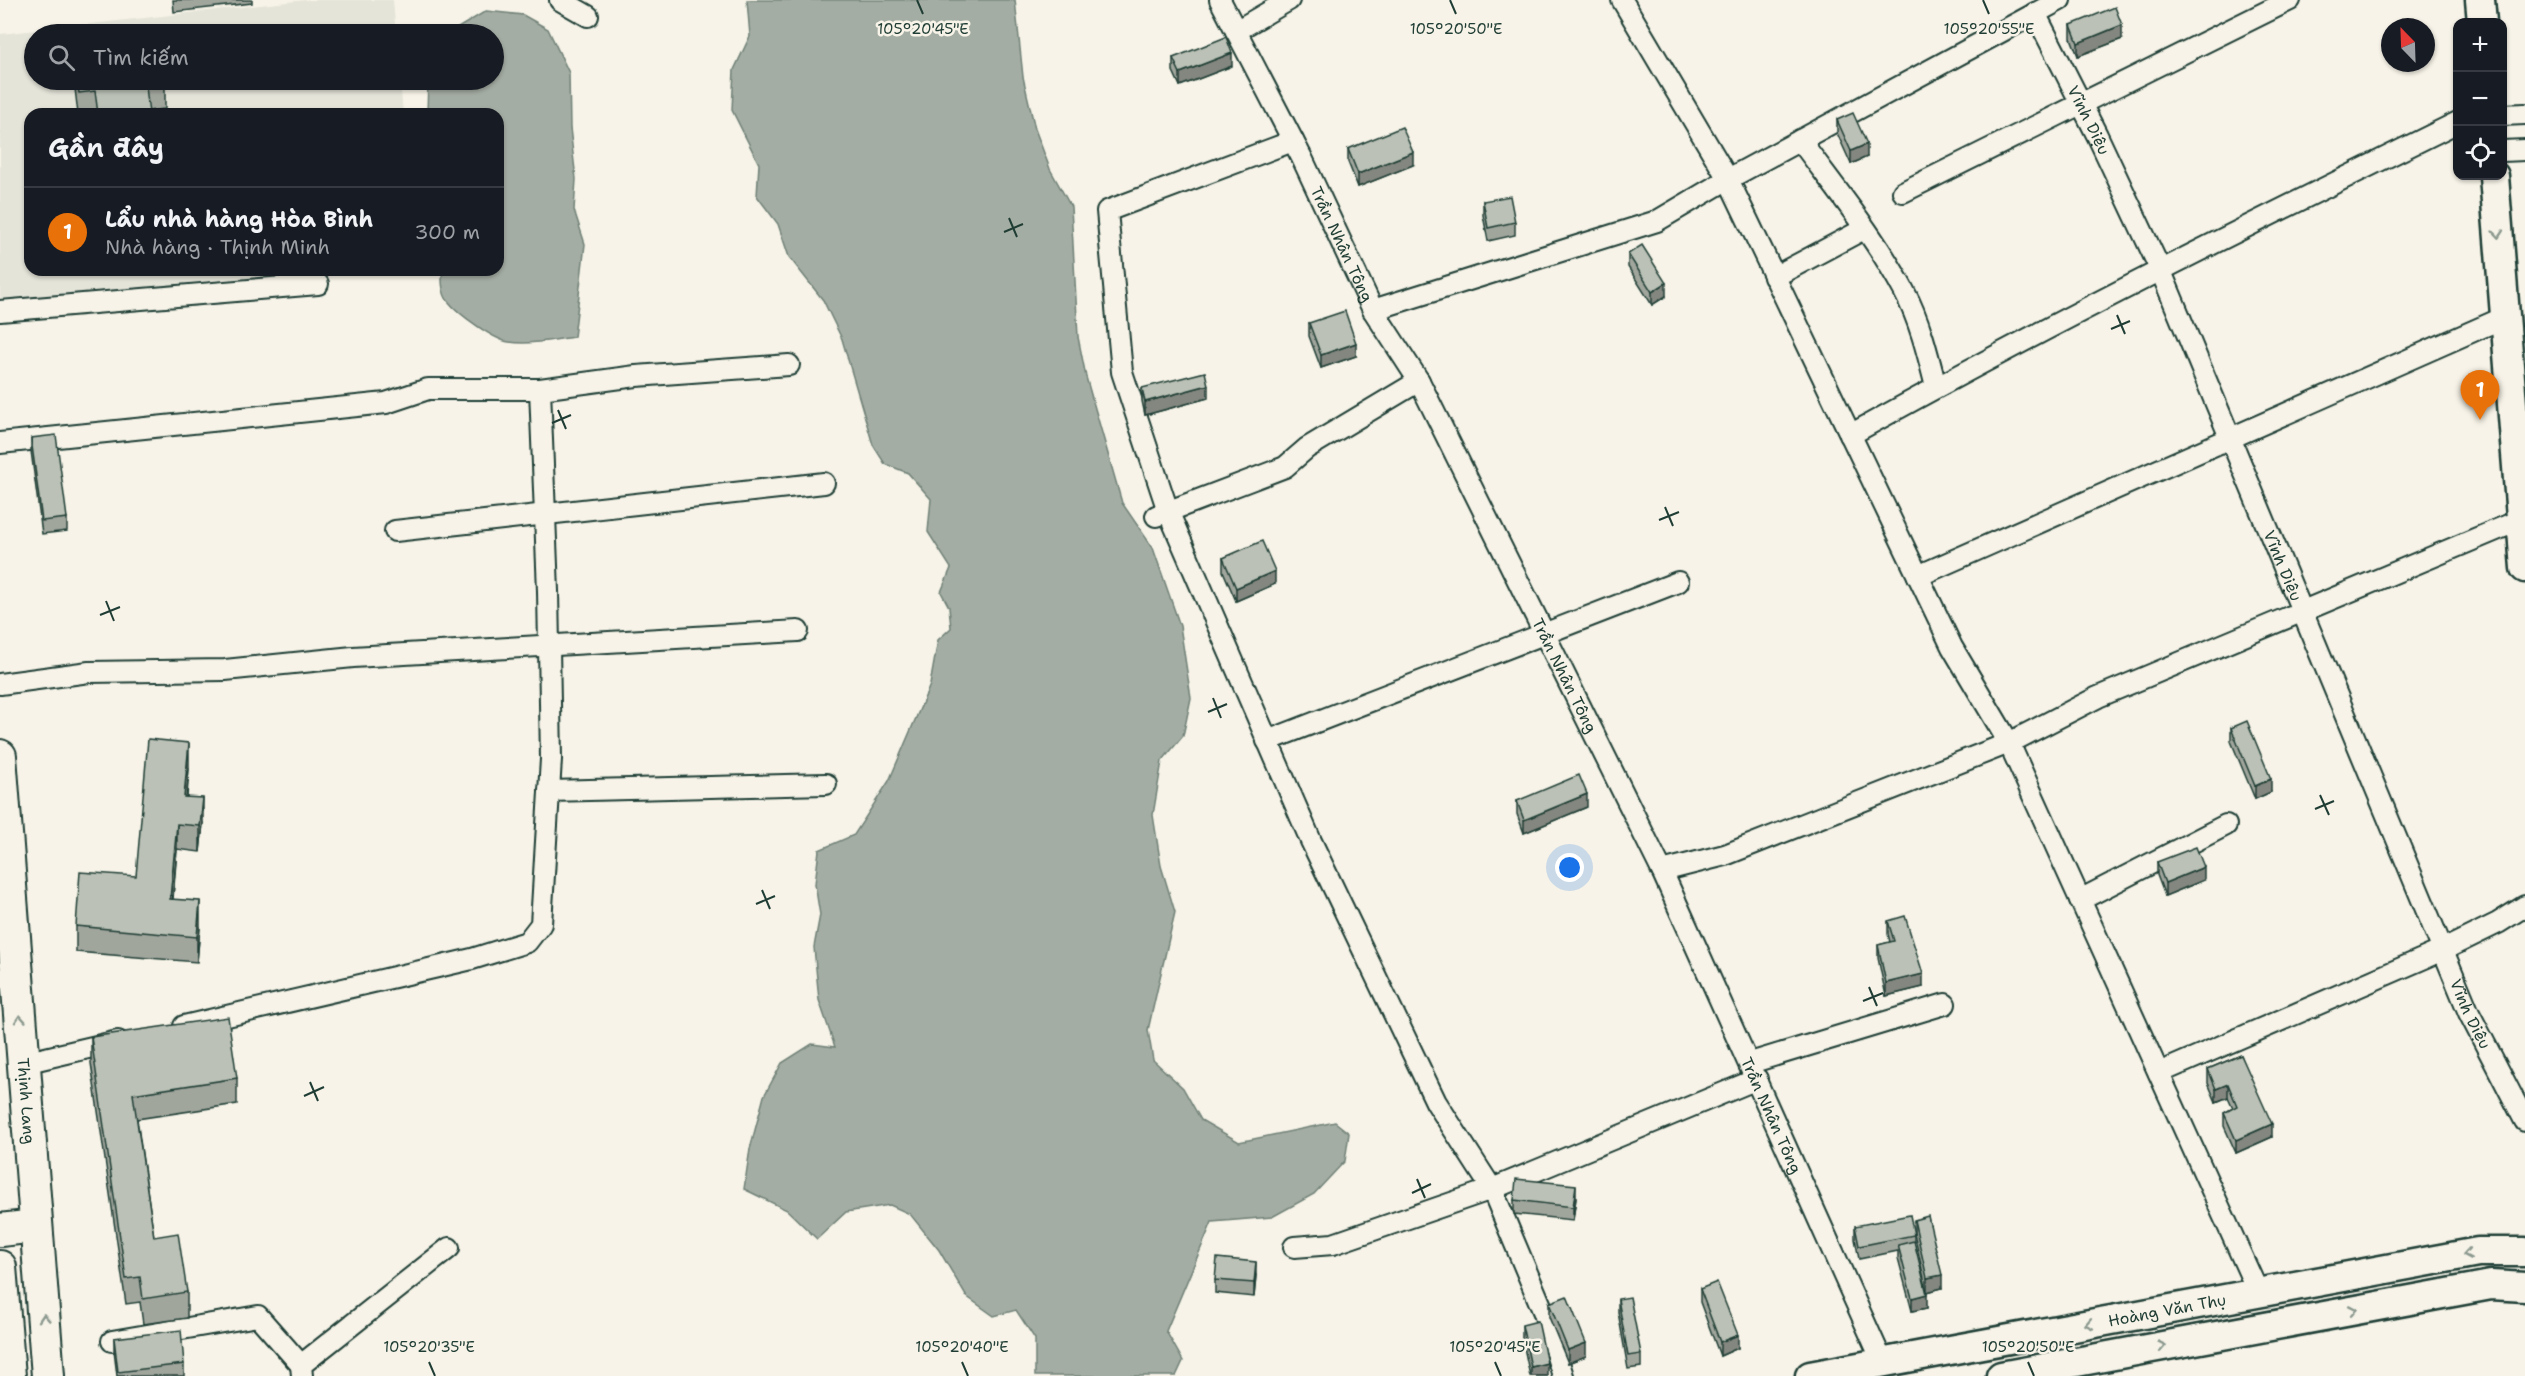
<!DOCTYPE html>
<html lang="vi">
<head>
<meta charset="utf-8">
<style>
  :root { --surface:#171b24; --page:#242831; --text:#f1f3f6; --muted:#9ea1a6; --line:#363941; --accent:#92a19f }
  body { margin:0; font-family:"Shantell Sans",sans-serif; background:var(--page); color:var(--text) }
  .controls { position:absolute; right:18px; top:18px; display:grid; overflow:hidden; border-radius:12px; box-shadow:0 2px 4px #0004 }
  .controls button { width:54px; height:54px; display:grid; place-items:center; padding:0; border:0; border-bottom:2px solid var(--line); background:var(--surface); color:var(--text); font:30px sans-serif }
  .compass { position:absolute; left:2381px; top:18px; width:54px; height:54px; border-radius:50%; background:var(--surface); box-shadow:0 2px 4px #0004; rotate:337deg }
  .you { position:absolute; left:1570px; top:868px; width:21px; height:21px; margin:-15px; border:4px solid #fff; border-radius:50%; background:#1a73e8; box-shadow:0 0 0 9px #1a73e833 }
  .badge { display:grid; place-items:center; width:39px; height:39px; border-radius:50%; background:var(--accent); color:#fff; font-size:20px; font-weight:700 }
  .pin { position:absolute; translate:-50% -50px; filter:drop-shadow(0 2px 3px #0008) }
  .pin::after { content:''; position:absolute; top:32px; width:21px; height:18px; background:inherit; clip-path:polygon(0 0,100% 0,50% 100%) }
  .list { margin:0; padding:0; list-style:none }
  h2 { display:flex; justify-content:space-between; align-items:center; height:78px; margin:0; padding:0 24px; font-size:26px }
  h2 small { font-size:20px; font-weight:400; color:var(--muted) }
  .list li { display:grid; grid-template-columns:39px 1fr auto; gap:18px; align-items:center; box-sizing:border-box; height:90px; padding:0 24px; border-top:2px solid var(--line) }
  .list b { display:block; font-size:22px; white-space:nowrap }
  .list p { margin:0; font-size:20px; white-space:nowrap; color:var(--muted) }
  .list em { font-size:20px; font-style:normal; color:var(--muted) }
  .icon { flex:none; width:33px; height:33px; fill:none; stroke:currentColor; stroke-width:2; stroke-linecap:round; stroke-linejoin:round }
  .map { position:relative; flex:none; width:2525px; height:1376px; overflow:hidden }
  .search { position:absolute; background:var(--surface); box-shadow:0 2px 4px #0004; left:24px; top:24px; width:480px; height:66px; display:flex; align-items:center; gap:15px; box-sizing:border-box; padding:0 21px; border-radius:33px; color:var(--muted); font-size:22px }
  .panel { position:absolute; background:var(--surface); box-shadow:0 2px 4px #0004; left:24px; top:108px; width:480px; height:168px; border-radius:18px }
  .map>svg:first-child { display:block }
  .built { fill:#e5e4d9 }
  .water { fill:#a4ada3; stroke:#6f8077; stroke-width:1.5 }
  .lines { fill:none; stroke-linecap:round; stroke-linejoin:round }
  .street-casing { stroke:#1f3d34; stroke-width:24 }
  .secondary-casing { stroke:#1f3d34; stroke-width:33 }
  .primary-casing { stroke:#1f3d34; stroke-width:36 }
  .street { stroke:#f7f3e8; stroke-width:20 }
  .secondary { stroke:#f7f3e8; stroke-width:28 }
  .primary { stroke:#f7f3e8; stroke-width:32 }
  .wall { fill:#a1a69d; stroke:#1f3d34; stroke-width:1.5 }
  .shaded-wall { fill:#83877f; stroke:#1f3d34; stroke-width:1.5 }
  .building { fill:#bbc1b6; stroke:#1f3d34; stroke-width:1.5 }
  .oneway { stroke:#8b988e }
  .ticks { fill:none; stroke:#1f3d34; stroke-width:2 }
  .labels { text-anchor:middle; stroke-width:5; stroke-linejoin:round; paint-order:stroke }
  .street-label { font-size:16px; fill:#1f3d34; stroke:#f7f3e8 }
  .ticks-label { font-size:15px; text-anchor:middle; fill:#1f3d34; stroke:#f7f3e8; stroke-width:5; stroke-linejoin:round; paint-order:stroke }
</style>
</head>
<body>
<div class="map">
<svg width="2525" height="1376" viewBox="0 0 2525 1376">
  <rect width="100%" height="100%" fill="#f7f3e8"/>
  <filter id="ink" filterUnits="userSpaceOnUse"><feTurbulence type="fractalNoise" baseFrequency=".0167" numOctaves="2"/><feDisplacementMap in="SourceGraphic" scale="12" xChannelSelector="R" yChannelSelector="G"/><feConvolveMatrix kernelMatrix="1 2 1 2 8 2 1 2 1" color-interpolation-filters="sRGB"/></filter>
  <g filter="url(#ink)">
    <polygon class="built" points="305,0 393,0 396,34 34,34 34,80 400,80 403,114 30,114 30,270 363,270 0,299 0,34"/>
    <g class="water">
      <polygon points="747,0 1015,0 1023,77 1035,129 1050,169 1071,207 1078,337 1086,377 1122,503 1153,548 1180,626 1191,698 1183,736 1162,761 1153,815 1161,866 1175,912 1148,1030 1153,1060 1183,1088 1201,1120 1239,1142 1335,1122 1349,1133 1345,1161 1314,1194 1272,1217 1212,1222 1166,1331 1183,1361 1176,1376 1035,1376 1035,1339 1016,1310 994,1316 966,1296 939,1250 910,1214 890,1205 846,1212 817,1239 787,1210 744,1189 750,1149 764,1096 782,1063 812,1044 835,1047 819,1000 814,947 820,915 815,884 819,850 854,835 889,781 930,685 938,640 951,628 949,607 941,592 951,568 928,532 931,499 908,473 885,464 873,445 842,339 823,300 789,257 778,224 757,196 759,164 732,110 734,70 750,36"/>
      <path d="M486,11l37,4 25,14 21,44 1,55 6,51 -2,31 11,34 -11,93c-21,3 -43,8 -65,5 -15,-2 -51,-28 -61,-41 -6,-7 -7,-22 -5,-31h55v-156l-71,-1 1,-33h66v-46h-46z"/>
    </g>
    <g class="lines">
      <g class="street-casing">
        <g id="street">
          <polyline points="560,0 588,16"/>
          <path id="s1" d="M1220,0l82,158 71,152 46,71 243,490 221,492"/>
          <polyline points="1622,0 1728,179 1952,647 2009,743 2258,1292"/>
          <path id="s2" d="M2035,13l62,122 63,134 309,744 56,108"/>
          <polyline points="1236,31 1289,0"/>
          <polyline points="2502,115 2525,114"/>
          <path d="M1800,140c36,49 76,98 104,151 16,30 24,64 32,96"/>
          <polyline points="1293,141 1107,211 1122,372 1168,511 1311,841 1436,1102 1492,1189 1544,1313 1563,1376"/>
          <polyline points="2502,151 2525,150"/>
          <polyline points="1903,192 2290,0"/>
          <polyline points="1774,277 1864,229"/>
          <polyline points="1373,310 1657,221 1728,179 2060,0"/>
          <polyline points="0,311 318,284"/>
          <path d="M1850,435c199,-111 403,-212 608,-313"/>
          <polyline points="0,443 386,403 428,389 540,389 636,376 789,365"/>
          <polyline points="1156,516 1285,467 1307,448 1419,381"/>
          <polyline points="395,531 824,483"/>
          <polyline points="1918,576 2505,317"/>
          <polyline points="0,684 89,672 225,670 353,657 798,631"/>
          <polyline points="1267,741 1678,582"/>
          <polyline points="549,791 826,784"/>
          <polyline points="1662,871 1725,855 2009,743 2098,697 2525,518"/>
          <polyline points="2080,900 2226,825"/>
          <polyline points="184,1026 472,959 527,942 541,924 551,759 548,591 540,389"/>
          <polyline points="24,1063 118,1041"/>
          <polyline points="1750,1063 1945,1004"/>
          <polyline points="2159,1073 2443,950 2498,923 2525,906"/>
          <polyline points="1294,1247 1333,1244 1492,1189 1757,1079"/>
          <polyline points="112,1341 258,1316 301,1365"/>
          <polyline points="302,1376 301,1365 449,1248"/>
        </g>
      </g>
      <g class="secondary-casing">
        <g id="secondary">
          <polyline points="2480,0 2482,22"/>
          <polyline points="2494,176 2525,568"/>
          <path id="s3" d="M1810,1376l668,-124h47"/>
          <polyline points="2001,1376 2491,1285 2525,1287"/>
        </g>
      </g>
      <g class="primary-casing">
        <g id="primary">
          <path id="s4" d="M0,756l48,620"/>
          <polyline points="0,1230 36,1226"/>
          <polyline points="0,1267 9,1376"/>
        </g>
      </g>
      <use href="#street" class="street"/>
      <use href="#secondary" class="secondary"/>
      <use href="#primary" class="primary"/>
    </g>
    <g class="wall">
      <polygon points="173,0 252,0 252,3 174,12"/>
      <polygon points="2071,25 2122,39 2078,56 2071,38"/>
      <polygon points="1173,58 1232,66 1180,86 1173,71"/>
      <polygon points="74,80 165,80 165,109 148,111 149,114 78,114"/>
      <polygon points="1837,120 1867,157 1851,164 1837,133"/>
      <polygon points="1348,149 1413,165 1358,187 1348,162"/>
      <polygon points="1483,201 1515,222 1515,235 1488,241 1483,215"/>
      <polygon points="1628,254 1666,296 1652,305 1628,267"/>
      <polygon points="96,270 144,270 97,275"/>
      <polygon points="1309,323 1356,356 1321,368 1309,336"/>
      <polygon points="1142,388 1208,398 1145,415 1142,401"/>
      <polygon points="31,438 67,518 67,531 42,534 31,451"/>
      <polygon points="1223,558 1275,584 1236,601 1223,571"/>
      <polygon points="2231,728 2271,792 2255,799 2231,741"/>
      <polygon points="189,768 187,797 203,823 200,852 177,849 173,899 200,927 197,962 76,952 76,926 136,876"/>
      <polygon points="1517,801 1587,807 1524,833 1517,814"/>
      <polygon points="2157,862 2204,880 2165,896 2157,875"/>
      <polygon points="1888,921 1923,987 1886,996 1878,958 1878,945 1890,942 1888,934"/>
      <polygon points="91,1037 237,1078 237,1104 137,1119 154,1237 187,1292 187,1318 143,1324 140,1302 126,1304 91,1063"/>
      <polygon points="2241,1055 2272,1137 2236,1153 2224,1126 2224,1113 2233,1108 2228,1097 2216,1102 2208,1083 2208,1069"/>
      <polygon points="1576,1198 1573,1220 1514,1214 1514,1200"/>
      <polygon points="1914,1220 1942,1288 1927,1292 1914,1233"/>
      <polygon points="1855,1226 1914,1235 1914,1242 1927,1308 1912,1311 1898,1258 1898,1251 1859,1259 1855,1239"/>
      <polygon points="1256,1275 1254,1297 1215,1293 1215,1280"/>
      <polygon points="1700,1289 1738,1348 1720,1356 1700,1302"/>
      <polygon points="1618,1299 1641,1354 1641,1367 1628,1369 1618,1312"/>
      <polygon points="1549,1303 1586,1356 1568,1363 1549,1317"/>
      <polygon points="1522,1325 1547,1376 1530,1376 1522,1338"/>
      <polygon points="114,1338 184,1364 184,1376 117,1376 114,1351"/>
    </g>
    <g class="shaded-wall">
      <polygon points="2122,25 2122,39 2078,56 2078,43"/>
      <polygon points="1232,53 1232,66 1180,86 1180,73"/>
      <polygon points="1867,144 1867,157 1851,164 1851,151"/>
      <polygon points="1413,152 1413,165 1358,187 1358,174"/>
      <polygon points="1666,283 1666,296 1652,305 1652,292"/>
      <polygon points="1356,343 1356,356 1321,368 1321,355"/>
      <polygon points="1208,385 1208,398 1145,415 1145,402"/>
      <polygon points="1275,571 1275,584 1236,601 1236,588"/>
      <polygon points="189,743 189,768 184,822 184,797"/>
      <polygon points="2271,779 2271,792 2255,799 2255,786"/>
      <polygon points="1587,794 1587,807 1524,833 1524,820"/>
      <polygon points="203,798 203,823 200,852 200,826"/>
      <polygon points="177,824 177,849 170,924 170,899"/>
      <polygon points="2204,867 2204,880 2165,896 2165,883"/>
      <polygon points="200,901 200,927 197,962 197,937"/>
      <polygon points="1923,974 1923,987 1886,996 1886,983"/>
      <polygon points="2228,1084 2228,1097 2216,1102 2216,1089"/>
      <polygon points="2272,1124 2272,1137 2236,1153 2236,1140"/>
      <polygon points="1576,1185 1576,1198 1573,1220 1573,1207"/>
      <polygon points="1256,1262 1256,1275 1254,1297 1254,1283"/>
      <polygon points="1942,1275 1942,1288 1927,1292 1927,1278"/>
      <polygon points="1927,1294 1927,1308 1912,1311 1912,1298"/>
      <polygon points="1738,1335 1738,1348 1720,1356 1720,1342"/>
      <polygon points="1586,1343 1586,1356 1568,1363 1568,1350"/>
      <polygon points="1547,1363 1547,1376 1531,1376 1531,1367"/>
    </g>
    <g class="building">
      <polygon points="2115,7 2122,25 2078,43 2071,25"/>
      <polygon points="1226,37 1232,53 1180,73 1173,58"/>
      <polygon points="77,80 165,80 165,83 146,86 149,114 98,114 95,91 79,93"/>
      <polygon points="1853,113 1867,144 1851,151 1837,120"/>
      <polygon points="1402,127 1413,152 1358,174 1348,149"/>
      <polygon points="1510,196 1515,222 1488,228 1483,201"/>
      <polygon points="1642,245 1666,283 1652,292 1628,254"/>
      <polygon points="1345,311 1356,343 1321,355 1309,323"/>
      <polygon points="1205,372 1208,385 1145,402 1142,388"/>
      <polygon points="56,435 67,518 42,521 31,438"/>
      <polygon points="1262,541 1275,571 1236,588 1223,558"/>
      <polygon points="2247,721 2271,779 2255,786 2231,728"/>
      <polygon points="148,739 189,743 184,797 203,798 200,826 177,824 170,899 200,901 197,937 76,926 80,872 136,876"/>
      <polygon points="1579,775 1587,794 1524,820 1517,801"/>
      <polygon points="2196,847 2204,867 2165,883 2157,862"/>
      <polygon points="1905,916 1923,974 1886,983 1878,945 1894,941 1888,921"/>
      <polygon points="228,1017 237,1078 133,1094 154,1237 178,1233 187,1292 143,1299 140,1277 126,1279 91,1037"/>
      <polygon points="2241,1055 2272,1124 2236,1140 2224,1113 2237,1106 2228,1084 2216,1089 2208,1069"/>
      <polygon points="1516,1179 1576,1185 1573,1207 1514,1200"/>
      <polygon points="1910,1215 1914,1235 1859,1246 1855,1226"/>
      <polygon points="1928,1216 1942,1275 1927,1278 1914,1220"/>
      <polygon points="1914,1241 1927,1294 1912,1298 1898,1245"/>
      <polygon points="1217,1258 1256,1262 1254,1283 1215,1280"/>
      <polygon points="1717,1282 1738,1335 1720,1342 1700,1289"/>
      <polygon points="1567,1296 1586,1343 1568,1350 1549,1303"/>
      <polygon points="1630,1297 1641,1354 1628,1356 1618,1299"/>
      <polygon points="1538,1321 1547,1363 1531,1367 1522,1325"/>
      <polygon points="181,1330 184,1364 118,1372 114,1338"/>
    </g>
    <defs><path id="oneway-chevron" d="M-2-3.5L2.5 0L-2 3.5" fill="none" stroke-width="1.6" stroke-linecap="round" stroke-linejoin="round" transform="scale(1.5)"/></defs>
    <g class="oneway">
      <use href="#oneway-chevron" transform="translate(2498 234) rotate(85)"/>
      <use href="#oneway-chevron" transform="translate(20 1019) rotate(-94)"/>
      <use href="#oneway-chevron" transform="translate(2467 1254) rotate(170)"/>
      <use href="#oneway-chevron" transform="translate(2353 1310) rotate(-11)"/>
      <use href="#oneway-chevron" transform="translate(44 1318) rotate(-94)"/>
      <use href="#oneway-chevron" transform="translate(2089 1324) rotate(169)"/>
      <use href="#oneway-chevron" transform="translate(2162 1346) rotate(-11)"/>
    </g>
  </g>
  <path class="ticks" d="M917,0l6,14M1450,0l6,14M1983,0l6,14M1009,218l8,19M1004,232l19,-8M2117,315l8,19M2111,329l19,-8M558,410l8,19M552,423l19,-8M1665,507l8,19M1659,520l20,-8M106,601l8,20M100,615l20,-8M1213,698l8,20M1208,712l19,-8M2320,795l9,20M2315,809l19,-8M762,890l8,19M756,904l19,-8M1869,987l8,19M1863,1001l20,-8M310,1082l8,19M304,1096l20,-9M1417,1179l8,19M1412,1193l19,-9M429,1362l6,14M962,1362l6,14M1495,1362l6,14M2028,1362l6,14"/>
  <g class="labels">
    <g class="street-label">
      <text dy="6" stroke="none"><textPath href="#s2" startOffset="120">Vĩnh Diệu</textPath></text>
      <text dy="6" stroke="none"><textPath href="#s1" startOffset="273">Trần Nhân Tông</textPath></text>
      <text dy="6" stroke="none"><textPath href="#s2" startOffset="606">Vĩnh Diệu</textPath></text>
      <text dy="6" stroke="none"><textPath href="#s1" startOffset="759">Trần Nhân Tông</textPath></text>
      <text dy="6" stroke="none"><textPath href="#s2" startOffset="1092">Vĩnh Diệu</textPath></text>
      <text dy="6" stroke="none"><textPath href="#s4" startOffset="346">Thịnh Lang</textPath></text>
      <text dy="6" stroke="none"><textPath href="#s1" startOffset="1245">Trần Nhân Tông</textPath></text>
      <text dy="6" stroke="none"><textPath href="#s3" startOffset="363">Hoàng Văn Thụ</textPath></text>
    </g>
  </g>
  <g class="ticks-label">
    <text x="923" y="34">105°20'45"E</text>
    <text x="1456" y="34">105°20'50"E</text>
    <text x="1989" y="34">105°20'55"E</text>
    <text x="429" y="1352">105°20'35"E</text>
    <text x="962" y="1352">105°20'40"E</text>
    <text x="1495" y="1352">105°20'45"E</text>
    <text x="2028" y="1352">105°20'50"E</text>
  </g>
</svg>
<div class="controls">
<button>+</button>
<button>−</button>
<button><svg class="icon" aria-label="locate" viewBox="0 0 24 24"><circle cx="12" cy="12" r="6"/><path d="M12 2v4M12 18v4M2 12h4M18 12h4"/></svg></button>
</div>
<svg class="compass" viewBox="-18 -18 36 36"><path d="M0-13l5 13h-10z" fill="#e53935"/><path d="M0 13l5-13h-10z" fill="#9ea1a6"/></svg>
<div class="you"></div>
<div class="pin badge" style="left:2480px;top:420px;background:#e8710a">1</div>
<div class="search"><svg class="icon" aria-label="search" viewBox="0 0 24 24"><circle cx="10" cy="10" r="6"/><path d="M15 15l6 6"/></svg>Tìm kiếm</div>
<section class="panel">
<h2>Gần đây<small></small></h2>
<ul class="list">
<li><span class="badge" style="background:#e8710a">1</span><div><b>Lẩu nhà hàng Hòa Bình</b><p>Nhà hàng · Thịnh Minh</p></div><em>300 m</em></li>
</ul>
</section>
</div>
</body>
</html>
